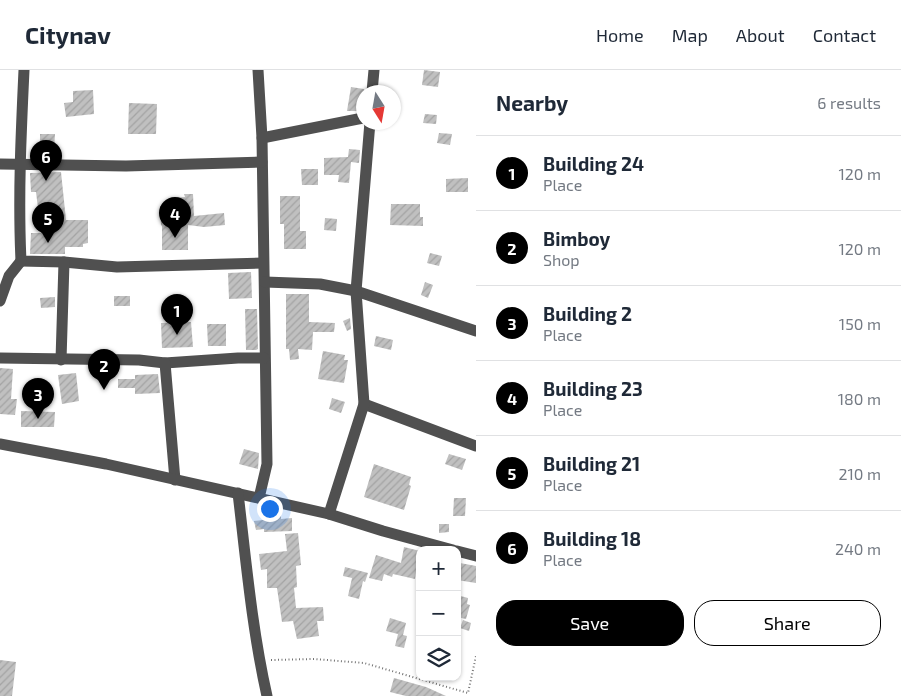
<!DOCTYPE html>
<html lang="en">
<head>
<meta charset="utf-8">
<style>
  :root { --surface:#fff; --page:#f2f2f3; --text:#1f2937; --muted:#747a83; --line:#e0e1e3; --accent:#000 }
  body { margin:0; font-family:"Exo 2",sans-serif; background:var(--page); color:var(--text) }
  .controls { position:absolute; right:15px; bottom:15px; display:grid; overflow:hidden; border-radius:10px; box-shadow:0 1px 4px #0004 }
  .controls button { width:45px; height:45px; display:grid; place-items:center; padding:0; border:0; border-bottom:1px solid var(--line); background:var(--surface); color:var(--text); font:25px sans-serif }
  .compass { position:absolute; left:356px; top:15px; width:45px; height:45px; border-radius:50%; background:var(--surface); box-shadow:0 1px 4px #0004; rotate:169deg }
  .you { position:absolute; left:269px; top:438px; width:18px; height:18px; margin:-12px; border:4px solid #fff; border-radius:50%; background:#1a73e8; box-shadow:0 0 0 8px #1a73e833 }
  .badge { display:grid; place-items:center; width:32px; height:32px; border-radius:50%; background:var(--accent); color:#fff; font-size:16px; font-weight:700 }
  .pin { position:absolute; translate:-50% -41px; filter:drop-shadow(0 1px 2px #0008) }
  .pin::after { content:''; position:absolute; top:26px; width:18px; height:15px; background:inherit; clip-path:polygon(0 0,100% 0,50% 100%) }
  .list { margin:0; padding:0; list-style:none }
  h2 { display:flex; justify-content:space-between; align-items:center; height:65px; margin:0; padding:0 20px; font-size:21px }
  h2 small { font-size:16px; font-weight:400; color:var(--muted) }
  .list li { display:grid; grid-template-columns:32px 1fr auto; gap:15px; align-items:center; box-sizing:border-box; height:75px; padding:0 20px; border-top:1px solid var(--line) }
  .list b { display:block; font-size:19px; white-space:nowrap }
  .list p { margin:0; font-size:16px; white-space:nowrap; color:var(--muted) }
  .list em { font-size:16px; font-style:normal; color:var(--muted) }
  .actions { display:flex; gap:10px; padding:15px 20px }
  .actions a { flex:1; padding:11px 0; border:1px solid var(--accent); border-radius:20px; text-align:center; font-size:18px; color:var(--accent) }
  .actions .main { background:var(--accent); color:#fff }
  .icon { flex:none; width:28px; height:28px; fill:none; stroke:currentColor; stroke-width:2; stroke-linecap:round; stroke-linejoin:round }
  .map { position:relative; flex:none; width:476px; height:626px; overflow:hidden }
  header { display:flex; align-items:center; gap:30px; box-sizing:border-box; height:70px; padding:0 25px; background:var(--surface); border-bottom:1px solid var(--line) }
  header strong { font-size:24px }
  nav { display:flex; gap:28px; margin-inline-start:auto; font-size:18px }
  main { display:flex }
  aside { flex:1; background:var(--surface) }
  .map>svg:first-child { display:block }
  .building { fill:url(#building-hatch) }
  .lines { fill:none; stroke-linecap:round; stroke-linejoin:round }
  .path { stroke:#727272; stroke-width:2; stroke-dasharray:1 2.5; stroke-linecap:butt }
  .minor { stroke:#505050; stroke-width:11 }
</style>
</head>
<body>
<header>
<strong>Citynav</strong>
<nav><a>Home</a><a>Map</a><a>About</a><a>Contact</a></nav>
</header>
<main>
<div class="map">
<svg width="476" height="626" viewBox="0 0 476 626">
  <defs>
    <pattern id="building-hatch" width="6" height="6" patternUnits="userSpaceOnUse" patternTransform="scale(1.25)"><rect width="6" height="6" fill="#c0c0c0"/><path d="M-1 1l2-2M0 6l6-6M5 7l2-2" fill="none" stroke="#a3a3a3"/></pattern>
  </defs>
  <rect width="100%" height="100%" fill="#fff"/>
  <g class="building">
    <polygon points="424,0 440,2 438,17 422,15"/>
    <polygon points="351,17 364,19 361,41 347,41"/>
    <polygon points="93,20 94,44 66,47 64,33 73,32 73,21"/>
    <polygon points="129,33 157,34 156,64 128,64"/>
    <polygon points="425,44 437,45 436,54 423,53"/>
    <polygon points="439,63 452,64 450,75 437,73"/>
    <polygon points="40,64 55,64 54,79 40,79"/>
    <polygon points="349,79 360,80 359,93 351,92 349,113 338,112 339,105 324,105 324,88 348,87"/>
    <polygon points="301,99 318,99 318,115 302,115"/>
    <polygon points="61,102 66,150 88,150 88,173 83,174 83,177 65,177 65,184 30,184 31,163 41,163 36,122 31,122 30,103"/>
    <polygon points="468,108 468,122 446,122 446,109"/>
    <polygon points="184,124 193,124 194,146 224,143 225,155 204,157 188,155 188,180 162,180 162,155 161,156 160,136 175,135 175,128 185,127"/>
    <polygon points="280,126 300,126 300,161 306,161 306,179 284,179 284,154 280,154"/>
    <polygon points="391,134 420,134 420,147 423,147 423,156 390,155"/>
    <polygon points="325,148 337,149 336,161 324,160"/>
    <polygon points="430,183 442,186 439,196 427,193"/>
    <polygon points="251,202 252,228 229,229 228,203"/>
    <polygon points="425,212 433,215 428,228 421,225"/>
    <polygon points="286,224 309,224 309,252 335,253 334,262 313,262 312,280 298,279 299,289 290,290 289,279 286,279"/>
    <rect x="114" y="226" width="16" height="10"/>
    <polygon points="55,227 55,237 41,238 40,228"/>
    <polygon points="245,239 257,239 258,279 256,280 246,280"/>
    <polygon points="350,248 351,259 347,261 343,251"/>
    <polygon points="191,252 193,277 162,278 161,253"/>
    <polygon points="207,254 226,254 226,276 208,276"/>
    <polygon points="376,266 393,270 391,280 374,276"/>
    <polygon points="323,281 345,285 344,290 348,290 344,313 318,309"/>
    <polygon points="0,298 13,299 11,329 17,329 15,345 0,344"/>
    <polygon points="76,303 79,331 62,334 58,305"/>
    <polygon points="158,304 160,323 135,324 135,318 118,318 118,309 135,309 135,305"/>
    <polygon points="332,328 345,332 341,343 329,339"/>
    <polygon points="21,341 55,342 54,357 21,357"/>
    <polygon points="244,379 259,383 258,399 239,394"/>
    <polygon points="449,384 466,389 462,400 445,394"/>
    <polygon points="374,394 411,407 409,415 411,416 404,440 364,427"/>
    <polygon points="454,428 466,428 465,446 453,446"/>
    <polygon points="263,437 281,441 281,449 292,448 292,461 264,462 264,459 256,460 254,451 263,450"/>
    <polygon points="439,454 449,454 449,462 439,463"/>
    <polygon points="298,463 301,495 296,496 297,517 294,518 296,538 323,537 324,551 317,551 319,566 297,569 293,551 282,552 277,518 267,518 267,499 261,500 259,484 287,481 285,464"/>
    <polygon points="404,477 420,481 420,503 416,502 415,509 393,504 392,507 384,504 382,511 369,508 376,485 401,493"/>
    <polygon points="460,493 476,496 476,513 457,510 457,494 459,495"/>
    <polygon points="345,497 368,503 365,512 363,511 359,529 348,526 352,508 343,506"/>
    <polygon points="457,525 468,528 467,534 470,535 466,549 457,547"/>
    <polygon points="390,548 406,553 403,565 407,566 404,578 395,576 398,564 386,561"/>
    <polygon points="463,550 471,553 469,561 460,558"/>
    <polygon points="0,590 16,592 12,626 0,626"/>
    <polygon points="394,608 426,617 446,626 406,626 390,622"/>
  </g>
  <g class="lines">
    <polyline class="path" points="271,590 314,589 364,593 468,623 476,586"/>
    <g class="minor">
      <path d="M24,0c-3,64 -6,128 -3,191l43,1 53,5 146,-4"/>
      <polyline points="258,0 262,68 267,394 259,428"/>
      <polyline points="372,22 374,0"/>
      <polyline points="262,68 363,48"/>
      <polyline points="0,94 126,96 262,92"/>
      <polyline points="265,212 320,214 356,221 476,261"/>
      <polyline points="0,231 9,206 21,191"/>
      <polyline points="0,288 139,290 165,293 238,288 264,288"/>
      <polyline points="61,290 64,192"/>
      <polyline points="165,293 175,410"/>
      <polyline points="364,334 476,376"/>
      <polyline points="0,374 106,394 329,444 383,461 453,480"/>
      <path d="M238,423c8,68 14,136 29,203"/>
      <polyline points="329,444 364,334 356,221 370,52"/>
      <polyline points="457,481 476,486"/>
    </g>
  </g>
</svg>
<div class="controls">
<button>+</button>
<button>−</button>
<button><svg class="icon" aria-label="layers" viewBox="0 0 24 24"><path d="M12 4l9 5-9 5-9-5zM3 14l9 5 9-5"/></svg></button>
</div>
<svg class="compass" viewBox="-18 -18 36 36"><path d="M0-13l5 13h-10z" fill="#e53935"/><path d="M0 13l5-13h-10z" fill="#747a83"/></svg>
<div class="you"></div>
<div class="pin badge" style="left:177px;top:265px">1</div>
<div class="pin badge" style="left:104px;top:320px">2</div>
<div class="pin badge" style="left:38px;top:349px">3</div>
<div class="pin badge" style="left:175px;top:168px">4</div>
<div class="pin badge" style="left:48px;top:173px">5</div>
<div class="pin badge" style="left:46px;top:111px">6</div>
</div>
<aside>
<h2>Nearby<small>6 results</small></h2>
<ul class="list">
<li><span class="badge">1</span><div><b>Building 24</b><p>Place</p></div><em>120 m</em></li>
<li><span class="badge">2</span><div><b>Bimboy</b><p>Shop</p></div><em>120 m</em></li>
<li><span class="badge">3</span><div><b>Building 2</b><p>Place</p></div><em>150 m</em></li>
<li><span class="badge">4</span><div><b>Building 23</b><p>Place</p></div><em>180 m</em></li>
<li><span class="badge">5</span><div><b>Building 21</b><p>Place</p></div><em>210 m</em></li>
<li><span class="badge">6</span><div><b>Building 18</b><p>Place</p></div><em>240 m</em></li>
</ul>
<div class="actions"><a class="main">Save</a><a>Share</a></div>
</aside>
</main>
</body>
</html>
